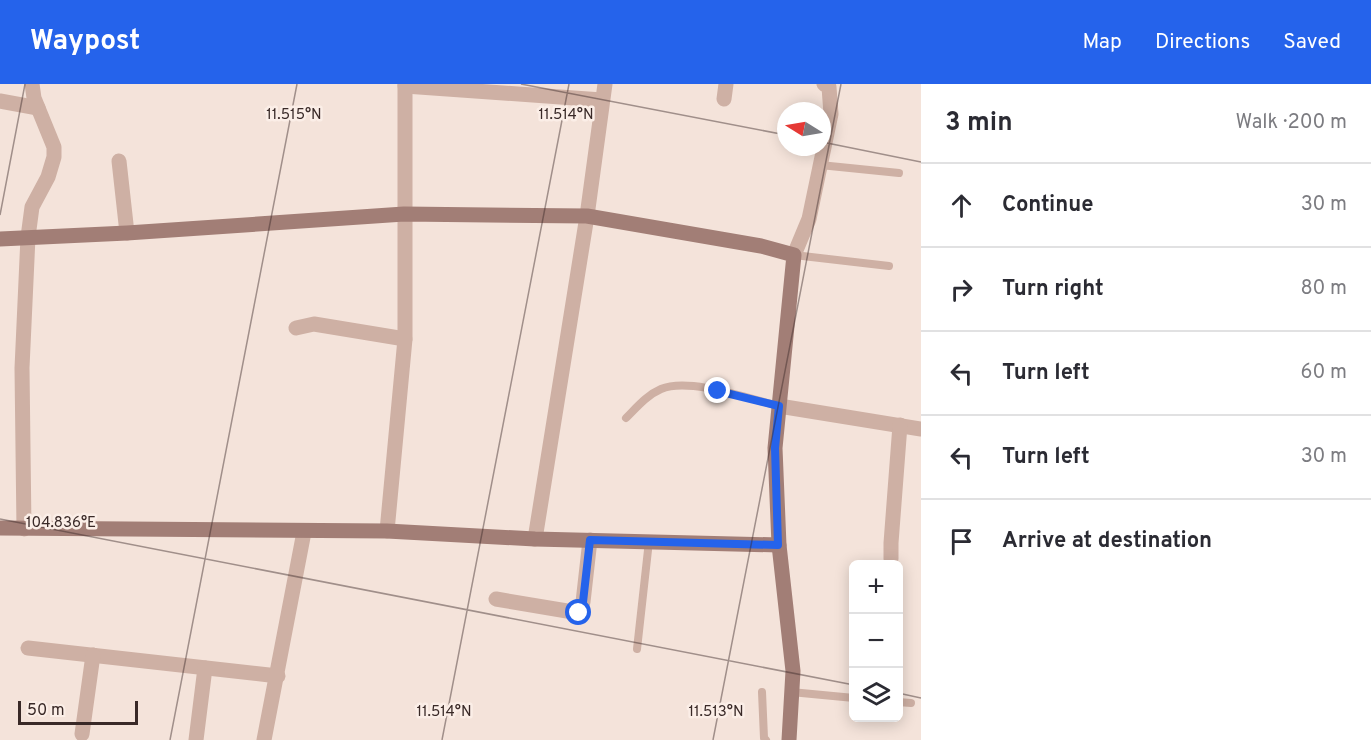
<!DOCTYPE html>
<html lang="en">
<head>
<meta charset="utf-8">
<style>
  :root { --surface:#fff; --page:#f7f7f7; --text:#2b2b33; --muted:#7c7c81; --line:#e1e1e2; --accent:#2563eb }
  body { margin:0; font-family:Overpass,sans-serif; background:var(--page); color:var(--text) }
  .controls { position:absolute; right:18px; bottom:18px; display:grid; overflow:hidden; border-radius:9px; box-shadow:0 3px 15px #0003 }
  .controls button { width:54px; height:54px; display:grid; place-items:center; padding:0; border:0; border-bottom:2px solid var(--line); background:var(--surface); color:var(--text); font:30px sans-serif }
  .compass { position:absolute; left:777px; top:18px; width:54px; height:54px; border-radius:50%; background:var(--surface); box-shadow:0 3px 15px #0003; rotate:281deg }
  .scale { position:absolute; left:18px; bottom:15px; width:120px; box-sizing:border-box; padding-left:6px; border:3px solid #392927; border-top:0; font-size:16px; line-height:21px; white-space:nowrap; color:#392927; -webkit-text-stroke:4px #fbeee7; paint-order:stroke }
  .stop { position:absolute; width:18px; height:18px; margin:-14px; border:4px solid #2563eb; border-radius:50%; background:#fff }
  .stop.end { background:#2563eb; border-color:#fff; box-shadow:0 2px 6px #0008 }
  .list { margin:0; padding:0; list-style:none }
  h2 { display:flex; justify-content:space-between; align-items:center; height:78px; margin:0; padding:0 24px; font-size:26px }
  h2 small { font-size:20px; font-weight:400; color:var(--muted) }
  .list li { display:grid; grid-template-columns:39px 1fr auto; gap:18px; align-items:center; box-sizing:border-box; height:84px; padding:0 24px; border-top:2px solid var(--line) }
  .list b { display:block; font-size:22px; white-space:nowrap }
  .list em { font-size:20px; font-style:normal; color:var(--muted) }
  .icon { flex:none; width:33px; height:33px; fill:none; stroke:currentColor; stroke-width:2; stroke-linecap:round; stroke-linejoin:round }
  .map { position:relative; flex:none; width:921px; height:656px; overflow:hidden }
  header { display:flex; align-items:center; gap:36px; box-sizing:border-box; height:84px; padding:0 30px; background:var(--accent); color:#fff }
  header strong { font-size:28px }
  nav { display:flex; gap:33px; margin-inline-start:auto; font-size:21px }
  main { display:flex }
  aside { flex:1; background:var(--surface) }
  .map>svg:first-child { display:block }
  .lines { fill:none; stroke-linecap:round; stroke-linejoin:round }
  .lane { stroke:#ceb0a4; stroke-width:8 }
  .street { stroke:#ceb0a4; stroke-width:15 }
  .secondary { stroke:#a27e76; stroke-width:15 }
  .route { stroke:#2563eb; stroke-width:8 }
  .ticks { fill:none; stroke:#392927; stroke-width:1.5; stroke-opacity:0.45 }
  .ticks-label { font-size:15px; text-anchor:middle; fill:#392927; stroke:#fbeee7; stroke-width:5; stroke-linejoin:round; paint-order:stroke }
</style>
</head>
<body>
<header>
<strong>Waypost</strong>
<nav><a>Map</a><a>Directions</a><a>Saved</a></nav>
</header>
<main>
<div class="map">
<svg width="921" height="656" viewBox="0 0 921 656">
  <rect width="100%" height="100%" fill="#f4e3da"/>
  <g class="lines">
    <g class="lane">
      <polyline points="820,81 899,89"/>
      <polyline points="794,171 889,182"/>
      <path d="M626,334c11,-11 21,-23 35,-29 28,-12 89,10 118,17"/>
      <polyline points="637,565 649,457"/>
      <polyline points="762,608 764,654 766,656"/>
      <polyline points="791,608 854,614"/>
      <polyline points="898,618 911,619"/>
    </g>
    <g class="street">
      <polyline points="405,2 602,16"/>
      <polyline points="724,15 726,0"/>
      <polyline points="0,17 38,24"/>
      <polyline points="119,77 127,149"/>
      <polyline points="794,171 809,135 831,30 829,3 824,0"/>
      <polyline points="296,244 314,240 405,255"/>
      <polyline points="779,322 921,345"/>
      <polyline points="24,445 22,284 28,153 32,123 48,93 54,73 54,63 34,14 32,0"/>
      <polyline points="387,447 405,255 405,0"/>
      <polyline points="535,455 587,132 605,0"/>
      <polyline points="891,475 891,459 900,341"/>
      <polyline points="496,515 579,529 583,518 590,456"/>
      <polyline points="28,564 278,592"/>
      <polyline points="82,650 93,571"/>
      <polyline points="196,656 205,584"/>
      <polyline points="264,656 304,448"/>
    </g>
    <g class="secondary">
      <polyline points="0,155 127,149 404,130 587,132 761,162 794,171 775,364 779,461 793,587 789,656"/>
      <polyline points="0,444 387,447 535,455 779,461"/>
    </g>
  </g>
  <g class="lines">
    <polyline class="route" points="579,529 583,518 590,456 778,461 775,364 779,322 718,307"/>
  </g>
  <path class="ticks" d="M521,0l265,51M822,58l99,20M0,131l25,-131M0,435l854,166M898,609l23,5M170,656l127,-656M442,656l127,-656M713,656l128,-656"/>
  <g class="ticks-label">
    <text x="294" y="35">11.515°N</text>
    <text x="566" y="35">11.514°N</text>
    <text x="61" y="443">104.836°E</text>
    <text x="444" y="632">11.514°N</text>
    <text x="716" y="632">11.513°N</text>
  </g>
</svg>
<div class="controls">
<button>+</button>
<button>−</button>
<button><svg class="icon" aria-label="layers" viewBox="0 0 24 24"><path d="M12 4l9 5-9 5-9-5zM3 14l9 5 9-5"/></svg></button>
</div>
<svg class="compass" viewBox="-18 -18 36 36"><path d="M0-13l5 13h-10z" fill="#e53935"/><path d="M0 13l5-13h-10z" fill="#7c7c81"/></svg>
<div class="scale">50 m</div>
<div class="stop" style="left:579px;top:529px"></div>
<div class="stop end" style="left:718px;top:307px"></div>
</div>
<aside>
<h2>3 min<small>Walk · 200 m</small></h2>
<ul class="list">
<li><svg class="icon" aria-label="ahead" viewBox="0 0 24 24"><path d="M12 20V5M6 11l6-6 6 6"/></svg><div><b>Continue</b></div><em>30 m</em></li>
<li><svg class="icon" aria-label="right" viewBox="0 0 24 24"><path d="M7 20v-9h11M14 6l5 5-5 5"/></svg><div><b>Turn right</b></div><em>80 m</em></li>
<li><svg class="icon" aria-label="left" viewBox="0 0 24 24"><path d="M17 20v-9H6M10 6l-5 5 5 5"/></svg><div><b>Turn left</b></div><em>60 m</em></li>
<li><svg class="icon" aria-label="left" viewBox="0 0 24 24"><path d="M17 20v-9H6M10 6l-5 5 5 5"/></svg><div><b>Turn left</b></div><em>30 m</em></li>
<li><svg class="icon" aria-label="arrive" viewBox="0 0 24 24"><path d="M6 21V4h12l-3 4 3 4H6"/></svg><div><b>Arrive at destination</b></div></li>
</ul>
</aside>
</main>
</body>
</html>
